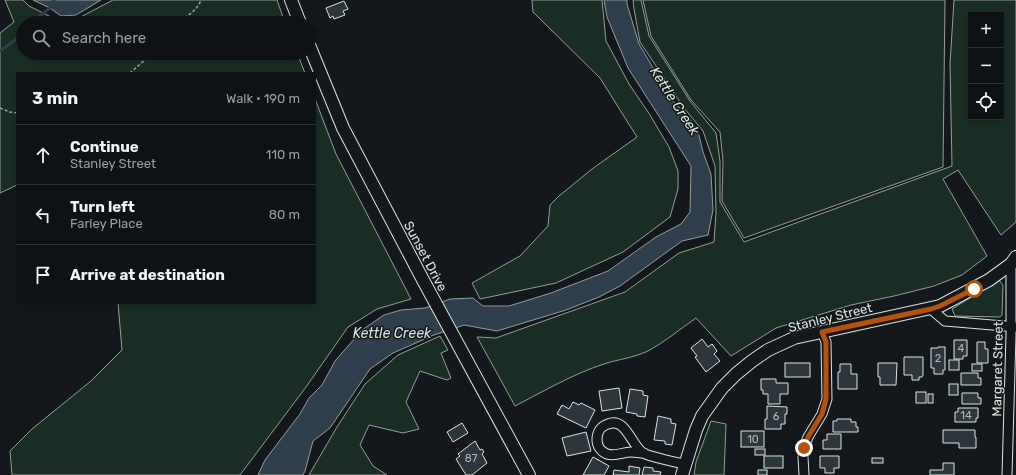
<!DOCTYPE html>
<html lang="en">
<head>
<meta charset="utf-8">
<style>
  :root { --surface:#0f1215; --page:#1d2022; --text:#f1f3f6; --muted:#9b9ea0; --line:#2f3234 }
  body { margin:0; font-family:Rubik,sans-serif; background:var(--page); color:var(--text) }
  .controls { position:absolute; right:12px; top:12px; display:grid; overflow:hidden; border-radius:0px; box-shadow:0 2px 6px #0003 }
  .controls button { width:36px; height:36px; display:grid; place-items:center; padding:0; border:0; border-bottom:1px solid var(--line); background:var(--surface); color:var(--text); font:20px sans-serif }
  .stop { position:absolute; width:12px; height:12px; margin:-9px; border:3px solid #b45309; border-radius:50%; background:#fff }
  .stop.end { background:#b45309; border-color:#fff; box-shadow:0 1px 4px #0008 }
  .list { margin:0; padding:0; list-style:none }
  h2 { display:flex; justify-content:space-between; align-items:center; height:52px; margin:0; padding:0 16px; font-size:17px }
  h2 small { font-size:13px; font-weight:400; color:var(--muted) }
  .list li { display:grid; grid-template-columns:26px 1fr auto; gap:12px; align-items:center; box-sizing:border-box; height:60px; padding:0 16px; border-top:1px solid var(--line) }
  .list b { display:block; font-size:15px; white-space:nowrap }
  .list p { margin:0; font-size:13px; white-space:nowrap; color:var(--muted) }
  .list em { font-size:13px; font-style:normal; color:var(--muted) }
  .icon { flex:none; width:22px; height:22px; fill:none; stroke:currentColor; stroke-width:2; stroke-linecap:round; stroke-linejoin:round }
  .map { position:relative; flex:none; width:1016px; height:475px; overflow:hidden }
  .search { position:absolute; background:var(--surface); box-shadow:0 2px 6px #0003; left:16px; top:16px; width:300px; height:44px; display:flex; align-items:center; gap:10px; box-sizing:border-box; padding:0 14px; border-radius:22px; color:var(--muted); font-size:15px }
  .panel { position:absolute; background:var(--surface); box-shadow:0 2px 6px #0003; left:16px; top:72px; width:300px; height:232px; border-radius:0px }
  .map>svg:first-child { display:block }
  .green { fill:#1a2d24; stroke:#939e99; fill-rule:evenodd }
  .water { fill:#2f3f4d; stroke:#939e99 }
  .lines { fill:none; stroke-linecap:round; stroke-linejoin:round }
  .stream { stroke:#2f3f4d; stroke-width:3 }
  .building { fill:#2c363c; stroke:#d8e6dc }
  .street-casing { stroke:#d8e6dc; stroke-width:11 }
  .secondary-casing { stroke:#d8e6dc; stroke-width:14 }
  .path { stroke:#9da8a2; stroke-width:1.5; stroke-dasharray:3 2; stroke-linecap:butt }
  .street { stroke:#14181c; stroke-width:9 }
  .secondary { stroke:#14181c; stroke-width:12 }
  .route { stroke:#b45309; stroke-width:5 }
  .labels { text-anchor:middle; stroke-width:3; stroke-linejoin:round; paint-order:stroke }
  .number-label { font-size:11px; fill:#adbab4 }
  .street-label { font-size:13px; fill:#d8e6dc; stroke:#14181c }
  .water-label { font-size:14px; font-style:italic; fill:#d8e6dc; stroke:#14181c }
</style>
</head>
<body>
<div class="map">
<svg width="1016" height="475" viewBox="0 0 1016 475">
  <rect width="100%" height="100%" fill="#14181c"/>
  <g class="green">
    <polygon points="5,0 23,0 29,6 63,23 23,23 23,53 297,53 305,73 17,73 17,185 0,193 0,33 14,22"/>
    <polygon points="113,0 277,0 285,23 69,23"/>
    <polygon points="532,0 602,0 606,41 629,84 650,115 669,147 678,171 678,189 670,217 623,252 556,283 480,299 472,283 520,256 548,226 550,205 559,196 592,169 637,137 600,78 533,12"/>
    <path d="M633,0h8l8,36 41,65 26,32 4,28v41l24,40 208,-76 -2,-102 4,-64h62v222l-15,13 -43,-65 -15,9 44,77 -25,19 -28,11 -40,10 -43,9 -75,23 -45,28 -35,-38c-16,11 -31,24 -48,33 -15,7 -29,8 -44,13 -31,10 -60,27 -89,42l-38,-69 19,1 129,-46 54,-39 35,-11 2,-29 -1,-47 -12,-35 -19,-23 -44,-66 -6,-33zM971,15h30v102h-30z"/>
    <polygon points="643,0 945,0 943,167 744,238 722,201 723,161 720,132 691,100 651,36"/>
    <polygon points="315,99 336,154 411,299 377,309 348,327 306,387 240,475 12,475 10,451 32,429 91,381 122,350 118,303 315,303"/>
    <polygon points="999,280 1003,285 1002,315 1000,317 955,316 952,309"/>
    <polygon points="440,336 448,350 441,353 451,378 447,380 420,371 406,402 419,429 403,433 369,425 360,445 373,466 387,475 309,475 337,427 365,384 398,355"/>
    <polygon points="711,421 726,424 724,475 694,475 696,462"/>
  </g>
  <g class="water">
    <polygon points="33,0 101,0 76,15 61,16 50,8"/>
    <polygon points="604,0 627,0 627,4 639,44 672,100 688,116 698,131 703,152 711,174 713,210 708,235 682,241 620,286 599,297 566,310 497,331 464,325 434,335 393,353 370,369 330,428 313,441 305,471 303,475 258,475 265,460 300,414 309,398 322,385 335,361 362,330 384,315 401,310 425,308 450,299 473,298 483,306 509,306 551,293 608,271 656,237 681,224 690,212 691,166 628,68 607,17"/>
  </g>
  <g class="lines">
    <g class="stream">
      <polyline points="30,23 50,8 54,0"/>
      <polyline points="0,51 23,34"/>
    </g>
  </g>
  <g class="building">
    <polygon points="344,1 348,9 343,11 345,15 334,19 333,16 330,18 326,8"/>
    <polygon points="702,339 708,347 712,344 717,351 714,354 720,361 706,372 695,357 697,356 691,348"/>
    <polygon points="954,340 967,340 967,356 963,356 963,359 954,359"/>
    <polygon points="977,342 985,342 985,349 988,349 988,363 977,363"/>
    <polygon points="938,347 945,347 945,370 943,370 943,374 934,374 934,368 931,368 931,348 938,348"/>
    <polygon points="904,357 923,357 923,375 922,377 919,377 919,380 912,380 912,375 904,375"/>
    <rect x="949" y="360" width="10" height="10"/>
    <rect x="785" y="363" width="25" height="14"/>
    <polygon points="878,363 897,363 896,385 880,385 880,377 878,377"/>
    <polygon points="840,364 851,364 851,374 857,374 857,389 838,389 838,372 840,372"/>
    <rect x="972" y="364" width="10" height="7"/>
    <polygon points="961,373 978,373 978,378 981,378 981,385 961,385"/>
    <polygon points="761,379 776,379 776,383 788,383 788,394 780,394 780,404 768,404 768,394 763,394 763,390 761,390"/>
    <rect x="949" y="384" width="9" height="11"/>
    <polygon points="619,388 622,408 602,411 599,391"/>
    <polygon points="630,389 643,391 643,395 648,396 645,417 637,416 637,414 626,412"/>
    <rect x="916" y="392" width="10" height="11"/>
    <polygon points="962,393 978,393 978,398 981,398 981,404 962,404"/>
    <rect x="928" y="394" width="5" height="9"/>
    <polygon points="573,402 579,405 581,403 595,410 586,428 557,414 562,405 569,409"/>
    <polygon points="767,406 787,407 787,414 785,414 785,424 781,424 781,429 765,429 765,419 767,419"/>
    <polygon points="958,408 978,408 978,418 976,418 976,422 955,422 955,412 958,412"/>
    <polygon points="658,416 671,419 671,423 676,424 672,445 665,444 665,441 654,440"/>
    <polygon points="837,419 851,419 851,422 856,422 856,427 858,427 858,432 833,432 833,421 837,421"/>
    <polygon points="462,423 468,433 453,442 447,432"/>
    <polygon points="943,430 975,430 975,437 976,437 976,448 959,448 959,443 943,443"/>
    <rect x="741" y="431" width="23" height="16"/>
    <polygon points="586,432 591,451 567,456 562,438"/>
    <polygon points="827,434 841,434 841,449 823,449 823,440 827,440"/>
    <polygon points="475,441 480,450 482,449 484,452 482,454 487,463 472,475 466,475 456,459 460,456 458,454"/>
    <rect x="755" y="449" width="10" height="6"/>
    <rect x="764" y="456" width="19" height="12"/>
    <polygon points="820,456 839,456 839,468 834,468 834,473 825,473 825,468 820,468"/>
    <polygon points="593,457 609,466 604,475 583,475"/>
    <rect x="872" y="458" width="11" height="5"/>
    <polygon points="943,463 954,463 954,475 930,475 930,470 943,470"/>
    <polygon points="629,466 640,468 639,475 613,475 614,470 629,472"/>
    <polygon points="644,467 653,468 653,471 661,472 660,475 642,475"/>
    <rect x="758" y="470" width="9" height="5"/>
  </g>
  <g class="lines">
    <g class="street-casing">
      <g id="street">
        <polyline points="931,309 945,321 1016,327"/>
        <path d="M644,453c-4,0 -9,-1 -13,-1 -8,0 -16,5 -24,2 -14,-5 -13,-26 1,-30 18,-7 23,21 35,29 5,3 35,10 42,11"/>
        <polyline points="804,475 803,457 804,448 808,437 822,414 827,399 826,342 822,332"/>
        <polyline points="1007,475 1011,335 1011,264"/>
      </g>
    </g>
    <g class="secondary-casing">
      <g id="secondary">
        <polyline points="291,0 300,23"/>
        <polyline points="309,45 343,128 423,280 529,475"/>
        <polyline points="682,475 696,430 702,416 722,388 736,374 752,361 768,350 794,338 940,306 989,280 1011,264 1016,257"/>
      </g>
    </g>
    <g class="path">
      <path d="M176,23c10,-6 21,-12 25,-23"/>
      <polyline points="130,73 153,53"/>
      <polyline points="0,108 10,112 17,113"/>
    </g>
    <use href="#street" class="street"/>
    <use href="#secondary" class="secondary"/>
  </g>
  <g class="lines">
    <polyline class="route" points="804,448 808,437 822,414 826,399 826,342 822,332 931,309 940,306 974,289"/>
  </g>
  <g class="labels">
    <g class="number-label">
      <text x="961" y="352">4</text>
      <text x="938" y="362">2</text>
      <text x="966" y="419">14</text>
      <text x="776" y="420">6</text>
      <text x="753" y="443">10</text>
      <text x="471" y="462">87</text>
    </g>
    <g class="street-label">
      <text transform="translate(426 256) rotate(62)" y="5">Sunset Drive</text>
      <text transform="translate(830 317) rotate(-14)" y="5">Stanley Street</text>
      <text transform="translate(997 369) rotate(-89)" y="5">Margaret Street</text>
    </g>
    <g class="water-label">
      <text transform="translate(675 101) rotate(57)" y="5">Kettle Creek</text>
      <text x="392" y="338">Kettle Creek</text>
    </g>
  </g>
</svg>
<div class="controls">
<button>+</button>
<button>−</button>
<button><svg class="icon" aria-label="locate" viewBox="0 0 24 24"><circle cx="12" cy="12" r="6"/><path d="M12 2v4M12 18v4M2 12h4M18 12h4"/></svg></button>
</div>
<div class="stop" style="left:974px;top:289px"></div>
<div class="stop end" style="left:804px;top:448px"></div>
<div class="search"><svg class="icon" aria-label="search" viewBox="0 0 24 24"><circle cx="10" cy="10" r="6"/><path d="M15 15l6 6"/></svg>Search here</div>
<section class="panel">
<h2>3 min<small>Walk · 190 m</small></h2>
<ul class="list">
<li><svg class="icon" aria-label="ahead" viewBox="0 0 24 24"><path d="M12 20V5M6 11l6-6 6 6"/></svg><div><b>Continue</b><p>Stanley Street</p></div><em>110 m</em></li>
<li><svg class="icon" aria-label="left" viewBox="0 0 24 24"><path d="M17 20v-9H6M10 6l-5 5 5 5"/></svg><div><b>Turn left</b><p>Farley Place</p></div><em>80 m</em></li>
<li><svg class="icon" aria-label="arrive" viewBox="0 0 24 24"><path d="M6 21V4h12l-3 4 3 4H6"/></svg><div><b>Arrive at destination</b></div></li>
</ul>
</section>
</div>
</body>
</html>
